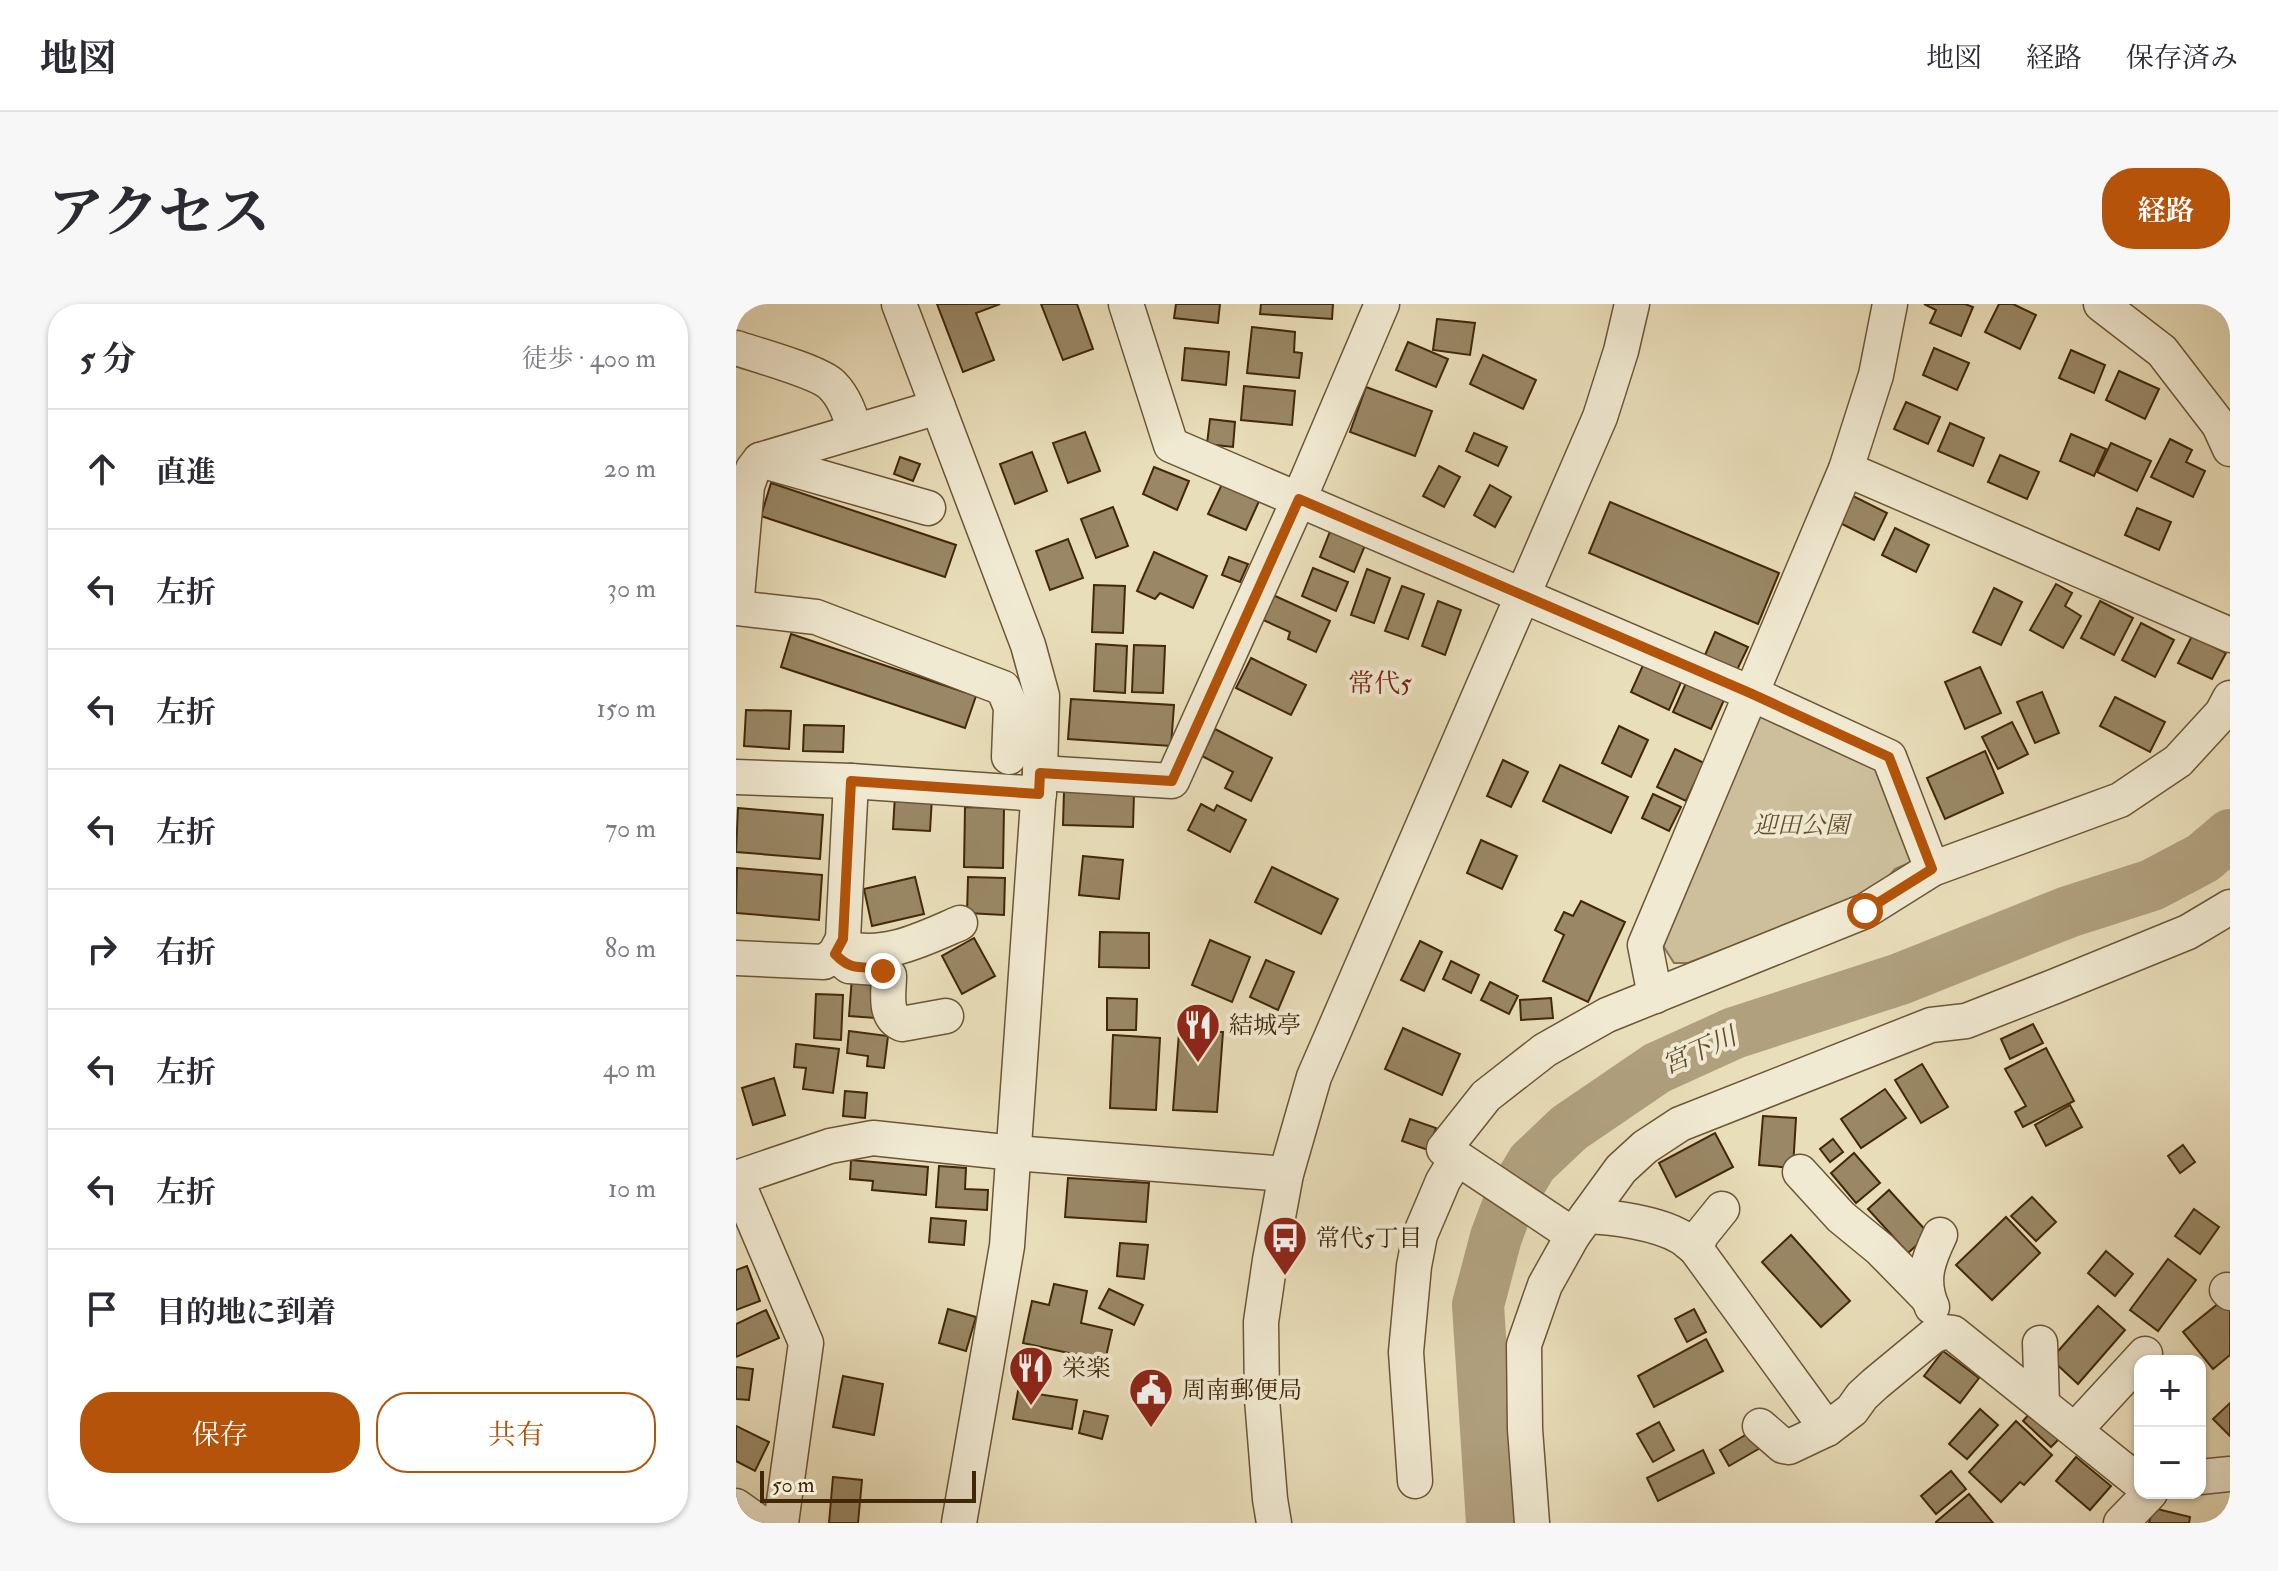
<!DOCTYPE html>
<html lang="ja">
<head>
<meta charset="utf-8">
<style>
  :root { --surface:#fff; --page:#f7f7f7; --text:#2b2b33; --muted:#7c7c81; --line:#e1e1e2; --accent:#b45309 }
  body { margin:0; font-family:"IM FELL Double Pica","Noto Serif JP",serif; background:var(--page); color:var(--text) }
  .controls { position:absolute; right:24px; bottom:24px; display:grid; overflow:hidden; border-radius:16px; box-shadow:0 2px 6px #0004 }
  .controls button { width:72px; height:72px; display:grid; place-items:center; padding:0; border:0; border-bottom:2px solid var(--line); background:var(--surface); color:var(--text); font:40px sans-serif }
  .scale { position:absolute; left:24px; bottom:20px; width:216px; box-sizing:border-box; padding-left:8px; border:4px solid #422809; border-top:0; font-size:22px; line-height:28px; white-space:nowrap; color:#422809; -webkit-text-stroke:6px #f1ead2; paint-order:stroke }
  .stop { position:absolute; width:24px; height:24px; margin:-18px; border:6px solid #b45309; border-radius:50%; background:#fff }
  .stop.end { background:#b45309; border-color:#fff; box-shadow:0 2px 8px #0008 }
  .list { margin:0; padding:0; list-style:none }
  h2 { display:flex; justify-content:space-between; align-items:center; height:104px; margin:0; padding:0 32px; font-size:34px }
  h2 small { font-size:26px; font-weight:400; color:var(--muted) }
  .list li { display:grid; grid-template-columns:52px 1fr auto; gap:24px; align-items:center; box-sizing:border-box; height:120px; padding:0 32px; border-top:2px solid var(--line) }
  .list b { display:block; font-size:30px; white-space:nowrap }
  .list em { font-size:26px; font-style:normal; color:var(--muted) }
  .actions { display:flex; gap:16px; padding:24px 32px }
  .actions a { flex:1; padding:18px 0; border:2px solid var(--accent); border-radius:32px; text-align:center; font-size:28px; color:var(--accent) }
  .actions .main { background:var(--accent); color:#fff }
  .icon { flex:none; width:44px; height:44px; fill:none; stroke:currentColor; stroke-width:2; stroke-linecap:round; stroke-linejoin:round }
  .map { position:relative; flex:none; width:1494px; height:1219px; overflow:hidden; border-radius:32px }
  header { display:flex; align-items:center; gap:48px; box-sizing:border-box; height:112px; padding:0 40px; background:var(--surface); border-bottom:2px solid var(--line) }
  header strong { font-size:38px }
  nav { display:flex; gap:44px; margin-inline-start:auto; font-size:28px }
  .intro { display:flex; align-items:center; justify-content:space-between; box-sizing:border-box; height:192px; padding:0 48px }
  h1 { margin:0; font-size:56px }
  .button { padding:20px 36px; border-radius:32px; background:var(--accent); color:#fff; font-size:28px; font-weight:700 }
  main { display:flex; gap:48px; padding:0 48px }
  aside { flex:1; background:var(--surface); border-radius:32px; box-shadow:0 2px 6px #0004 }
  .map>svg:first-child { display:block }
  .green { fill:#cdbf9c; stroke:#887452; stroke-width:2 }
  .lines { fill:none; stroke-linecap:round; stroke-linejoin:round }
  .river { stroke:#b0a07e; stroke-width:52 }
  .building { fill:#998765; stroke:#422809; stroke-width:2 }
  .minor-casing { stroke:#6c5635; stroke-width:37 }
  .minor { stroke:#f1ead2; stroke-width:34 }
  .route { stroke:#b45309; stroke-width:10 }
  .labels { text-anchor:middle; stroke-width:8; stroke-linejoin:round; paint-order:stroke }
  .park-label { font-size:24px; font-style:italic; fill:#654e2e; stroke:#f1ead2 }
  .poi-label { font-size:24px; fill:#422809; stroke:#f1ead2; text-anchor:start }
  .neighbourhood-label { font-size:26px; fill:#7a1f14; stroke:#f1ead2 }
  .water-label { font-size:26px; font-style:italic; fill:#634c2c; stroke:#f1ead2 }
</style>
</head>
<body>
<header>
<strong>地図</strong>
<nav><a>地図</a><a>経路</a><a>保存済み</a></nav>
</header>
<div class="intro"><h1>アクセス</h1><a class="button">経路</a></div>
<main>
<aside>
<h2>5 分<small>徒歩 · 400 m</small></h2>
<ul class="list">
<li><svg class="icon" aria-label="ahead" viewBox="0 0 24 24"><path d="M12 20V5M6 11l6-6 6 6"/></svg><div><b>直進</b></div><em>20 m</em></li>
<li><svg class="icon" aria-label="left" viewBox="0 0 24 24"><path d="M17 20v-9H6M10 6l-5 5 5 5"/></svg><div><b>左折</b></div><em>30 m</em></li>
<li><svg class="icon" aria-label="left" viewBox="0 0 24 24"><path d="M17 20v-9H6M10 6l-5 5 5 5"/></svg><div><b>左折</b></div><em>150 m</em></li>
<li><svg class="icon" aria-label="left" viewBox="0 0 24 24"><path d="M17 20v-9H6M10 6l-5 5 5 5"/></svg><div><b>左折</b></div><em>70 m</em></li>
<li><svg class="icon" aria-label="right" viewBox="0 0 24 24"><path d="M7 20v-9h11M14 6l5 5-5 5"/></svg><div><b>右折</b></div><em>80 m</em></li>
<li><svg class="icon" aria-label="left" viewBox="0 0 24 24"><path d="M17 20v-9H6M10 6l-5 5 5 5"/></svg><div><b>左折</b></div><em>40 m</em></li>
<li><svg class="icon" aria-label="left" viewBox="0 0 24 24"><path d="M17 20v-9H6M10 6l-5 5 5 5"/></svg><div><b>左折</b></div><em>10 m</em></li>
<li><svg class="icon" aria-label="arrive" viewBox="0 0 24 24"><path d="M6 21V4h12l-3 4 3 4H6"/></svg><div><b>目的地に到着</b></div></li>
</ul>
<div class="actions"><a class="main">保存</a><a>共有</a></div>
</aside>
<div class="map">
<svg width="1494" height="1219" viewBox="0 0 1494 1219">
  <rect width="100%" height="100%" fill="#e9deba"/>
  <filter id="stains"><feTurbulence type="fractalNoise" baseFrequency=".0025" numOctaves="4"/><feColorMatrix values="0 0 0 0 .2 0 0 0 0 .09 0 0 0 0 .02 0 0 0 .5 -.17"/></filter>
  <radialGradient id="worn" r=".72"><stop offset=".6" stop-color="#630" stop-opacity="0"/><stop offset="1" stop-color="#630" stop-opacity=".3"/></radialGradient>
  <polygon class="green" points="1025,409 1143,459 1178,554 1173,559 1159,565 1149,576 1124,593 952,659 938,659 926,640"/>
  <g class="lines">
    <polyline class="river" points="756,1219 742,1001 760,933 774,896 796,859 833,824 921,764 998,729 1164,675 1332,608 1416,581 1467,554 1494,531"/>
  </g>
  <g class="building">
    <polygon points="201,0 264,0 240,9 258,56 227,68"/>
    <polygon points="305,0 341,0 357,45 327,56"/>
    <polygon points="440,0 484,0 482,19 438,14"/>
    <polygon points="525,0 597,0 596,15 524,10"/>
    <polygon points="1188,0 1229,0 1237,3 1225,32 1194,19 1200,6"/>
    <polygon points="1263,0 1277,0 1300,11 1284,45 1249,28"/>
    <polygon points="701,15 739,19 734,51 697,46"/>
    <polygon points="516,23 559,28 558,48 566,49 563,74 511,69"/>
    <polygon points="672,38 712,55 700,83 660,66"/>
    <polygon points="449,44 493,48 490,81 446,76"/>
    <polygon points="1198,44 1233,59 1221,86 1187,71"/>
    <polygon points="1335,46 1369,61 1358,89 1323,74"/>
    <polygon points="747,51 800,76 787,105 734,80"/>
    <polygon points="1383,67 1423,85 1409,115 1370,96"/>
    <polygon points="508,82 559,87 556,121 505,116"/>
    <polygon points="630,83 696,107 679,152 614,128"/>
    <polygon points="1170,98 1204,113 1192,140 1158,125"/>
    <polygon points="474,115 499,118 497,143 471,140"/>
    <polygon points="1214,119 1248,134 1237,162 1202,147"/>
    <polygon points="349,128 364,167 332,179 317,139"/>
    <polygon points="738,129 771,143 762,162 730,147"/>
    <polygon points="1335,130 1370,145 1358,172 1324,157"/>
    <polygon points="1434,135 1456,146 1450,158 1469,167 1457,193 1415,173"/>
    <polygon points="1375,139 1415,157 1401,187 1361,168"/>
    <polygon points="296,148 311,187 279,200 264,160"/>
    <polygon points="1264,151 1303,168 1291,195 1252,178"/>
    <polygon points="164,153 184,160 177,177 158,170"/>
    <polygon points="703,162 724,173 708,203 687,192"/>
    <polygon points="418,163 453,177 441,206 407,190"/>
    <polygon points="487,178 524,195 510,226 472,210"/>
    <polygon points="35,179 220,241 209,273 25,212"/>
    <polygon points="754,181 775,193 759,223 738,211"/>
    <polygon points="1117,192 1151,209 1138,236 1104,219"/>
    <polygon points="874,198 1043,269 1022,320 853,249"/>
    <polygon points="377,203 392,242 360,254 345,215"/>
    <polygon points="1401,204 1435,218 1423,246 1389,231"/>
    <polygon points="1159,224 1193,241 1180,268 1146,251"/>
    <polygon points="595,225 630,239 618,268 584,253"/>
    <polygon points="332,235 347,274 314,286 300,247"/>
    <polygon points="418,248 471,272 457,304 424,289 419,295 401,287"/>
    <polygon points="493,253 512,260 504,278 486,271"/>
    <polygon points="577,264 612,278 600,307 566,292"/>
    <polygon points="631,265 654,274 638,319 615,311"/>
    <polygon points="1320,280 1336,289 1329,302 1345,312 1327,344 1294,326"/>
    <polygon points="358,281 389,282 387,329 356,328"/>
    <polygon points="666,282 688,290 672,335 649,327"/>
    <polygon points="1258,284 1286,298 1265,341 1237,328"/>
    <polygon points="537,291 594,317 580,348 552,335 554,328 525,315"/>
    <polygon points="702,297 725,306 709,351 686,342"/>
    <polygon points="1364,297 1397,314 1378,351 1345,334"/>
    <polygon points="1405,319 1438,336 1419,373 1386,356"/>
    <polygon points="979,328 1012,343 1001,366 969,351"/>
    <polygon points="55,330 240,392 229,424 45,363"/>
    <polygon points="1456,332 1490,349 1476,375 1442,359"/>
    <polygon points="360,340 391,342 389,389 358,387"/>
    <polygon points="398,341 429,342 427,389 396,388"/>
    <polygon points="515,354 570,381 555,411 500,384"/>
    <polygon points="908,359 946,376 933,406 895,388"/>
    <polygon points="1244,363 1265,409 1229,425 1209,378"/>
    <polygon points="950,379 988,396 975,425 937,408"/>
    <polygon points="1306,388 1323,429 1299,439 1281,398"/>
    <polygon points="1379,393 1429,418 1414,448 1364,422"/>
    <polygon points="335,395 438,401 435,442 332,435"/>
    <polygon points="10,406 55,407 53,445 8,442"/>
    <polygon points="1276,418 1292,450 1262,465 1246,433"/>
    <polygon points="68,421 108,422 107,448 67,447"/>
    <polygon points="883,422 912,436 895,473 866,459"/>
    <polygon points="479,425 536,454 515,497 489,484 497,468 466,452"/>
    <polygon points="939,445 968,459 950,497 921,483"/>
    <polygon points="1249,447 1267,489 1209,515 1191,474"/>
    <polygon points="767,456 792,468 775,503 751,492"/>
    <polygon points="824,461 892,493 875,529 807,497"/>
    <polygon points="328,487 398,489 397,523 327,521"/>
    <polygon points="917,490 945,503 933,527 906,514"/>
    <polygon points="159,491 196,493 194,527 157,525"/>
    <polygon points="465,500 478,507 481,501 510,516 494,548 452,526"/>
    <polygon points="229,503 268,504 267,564 228,563"/>
    <polygon points="2,504 87,511 84,555 0,548"/>
    <polygon points="745,536 781,552 766,585 731,569"/>
    <polygon points="347,552 387,556 383,595 343,591"/>
    <polygon points="536,563 602,595 585,630 519,598"/>
    <polygon points="1,564 86,571 83,616 0,609"/>
    <polygon points="179,573 188,610 136,622 128,585"/>
    <polygon points="232,573 269,574 268,611 231,609"/>
    <polygon points="845,597 889,618 852,698 807,677 828,631 819,626 828,608 837,612"/>
    <polygon points="364,628 413,629 413,664 363,663"/>
    <polygon points="238,634 259,672 226,690 206,652"/>
    <polygon points="474,636 514,653 496,698 456,681"/>
    <polygon points="684,637 706,648 688,687 665,676"/>
    <polygon points="530,656 558,668 542,706 514,693"/>
    <polygon points="715,657 743,671 735,689 707,675"/>
    <polygon points="116,673 143,675 139,714 113,712"/>
    <polygon points="754,678 782,692 773,710 745,696"/>
    <polygon points="80,690 107,691 105,736 78,734"/>
    <polygon points="371,694 401,695 400,726 371,726"/>
    <polygon points="815,694 817,714 785,716 784,696"/>
    <polygon points="444,716 476,718 475,728 487,728 481,808 437,806"/>
    <polygon points="1297,720 1307,739 1274,755 1265,735"/>
    <polygon points="667,724 724,750 706,791 649,765"/>
    <polygon points="113,727 152,732 148,764 131,762 132,752 111,749"/>
    <polygon points="377,731 424,734 420,806 374,804"/>
    <polygon points="60,740 103,745 97,789 67,785 70,764 58,763"/>
    <polygon points="1310,744 1338,797 1287,823 1279,808 1290,802 1269,765"/>
    <polygon points="1186,760 1212,803 1185,819 1159,776"/>
    <polygon points="38,774 49,811 17,821 6,784"/>
    <polygon points="1149,785 1170,814 1125,844 1105,815"/>
    <polygon points="109,787 131,789 129,814 107,812"/>
    <polygon points="1334,801 1346,823 1310,842 1299,821"/>
    <polygon points="1027,812 1060,814 1057,864 1023,861"/>
    <polygon points="674,815 700,824 692,846 666,837"/>
    <polygon points="979,829 997,863 940,893 923,859"/>
    <polygon points="1097,835 1107,848 1094,858 1084,845"/>
    <polygon points="1447,841 1459,858 1444,869 1432,852"/>
    <polygon points="1118,849 1144,879 1120,899 1095,869"/>
    <polygon points="115,856 192,863 190,891 136,886 137,877 114,875"/>
    <polygon points="203,862 230,864 229,885 252,886 251,906 200,903"/>
    <polygon points="332,874 413,879 410,918 329,913"/>
    <polygon points="1153,886 1193,930 1172,949 1132,905"/>
    <polygon points="1296,893 1320,918 1300,937 1275,912"/>
    <polygon points="1458,905 1483,923 1464,950 1439,932"/>
    <polygon points="1270,913 1304,949 1256,996 1220,961"/>
    <polygon points="195,914 230,917 228,941 193,938"/>
    <polygon points="1055,931 1114,997 1085,1023 1026,958"/>
    <polygon points="384,939 412,941 408,975 381,972"/>
    <polygon points="1370,947 1397,970 1379,992 1352,969"/>
    <polygon points="1432,955 1460,976 1422,1027 1394,1006"/>
    <polygon points="11,962 24,997 0,1006 0,966"/>
    <polygon points="318,980 351,987 345,1019 376,1026 369,1057 287,1039 296,997 313,1001"/>
    <polygon points="373,985 407,1001 398,1021 363,1004"/>
    <polygon points="1488,995 1494,1002 1494,1051 1477,1065 1447,1028"/>
    <polygon points="1362,1002 1389,1026 1342,1080 1315,1055"/>
    <polygon points="212,1005 240,1013 230,1047 203,1039"/>
    <polygon points="958,1005 970,1028 951,1038 939,1015"/>
    <polygon points="30,1006 43,1034 0,1053 0,1020"/>
    <polygon points="970,1035 987,1067 918,1103 902,1072"/>
    <polygon points="1207,1047 1243,1074 1224,1099 1188,1072"/>
    <polygon points="0,1063 17,1065 13,1096 0,1095"/>
    <polygon points="107,1072 147,1080 138,1131 97,1123"/>
    <polygon points="282,1087 341,1096 336,1125 277,1115"/>
    <polygon points="1494,1099 1494,1132 1477,1115"/>
    <polygon points="1244,1105 1262,1121 1231,1155 1213,1140"/>
    <polygon points="348,1107 372,1112 366,1135 343,1129"/>
    <polygon points="1296,1107 1324,1134 1315,1143 1287,1117"/>
    <polygon points="1280,1117 1316,1151 1288,1181 1284,1178 1265,1198 1233,1168"/>
    <polygon points="923,1118 938,1146 917,1158 901,1130"/>
    <polygon points="0,1122 33,1138 19,1167 0,1157"/>
    <polygon points="1016,1127 1026,1143 993,1162 984,1146"/>
    <polygon points="967,1146 978,1169 922,1197 911,1174"/>
    <polygon points="1340,1153 1375,1182 1354,1206 1320,1177"/>
    <polygon points="1215,1167 1230,1185 1200,1210 1185,1192"/>
    <polygon points="97,1173 126,1176 122,1219 93,1219"/>
    <polygon points="1233,1190 1257,1219 1200,1219 1200,1218"/>
    <polygon points="1417,1204 1454,1213 1453,1219 1413,1219"/>
  </g>
  <g class="lines">
    <g class="minor-casing">
      <g id="minor">
        <polyline points="163,0 292,341 306,392 304,469 271,942 223,1219"/>
        <polyline points="390,0 435,141 1014,389 1153,453 1196,565"/>
        <polyline points="1365,0 1426,47 1483,121 1494,145"/>
        <path d="M0,44c21,7 83,24 96,37 13,13 18,30 23,46"/>
        <polyline points="24,156 192,204"/>
        <polyline points="1110,165 1494,331"/>
        <polyline points="0,303 11,182 17,165 24,156 202,103"/>
        <polyline points="0,304 80,313 267,384 275,403 273,453"/>
        <polyline points="304,469 436,477 563,195 646,0"/>
        <polyline points="0,473 115,477 303,490"/>
        <path d="M110,644c39,11 79,-10 114,-25"/>
        <path d="M99,650l14,12 28,2 12,8c0,16 -6,40 13,48l44,-8"/>
        <polyline points="0,654 88,658 99,650 107,635 115,477"/>
        <polyline points="919,692 909,641 1110,165 1140,71 1154,0"/>
        <polyline points="1064,868 1105,913 1144,945 1192,994"/>
        <polyline points="0,874 94,842 137,834 278,849 550,870"/>
        <polyline points="0,875 70,1039 45,1219"/>
        <path d="M851,912c26,1 70,7 94,21 5,3 10,8 15,12l131,180"/>
        <polyline points="837,931 708,845 750,792 809,746 871,711 1129,607 1196,565 1384,496 1442,457 1486,409 1494,394"/>
        <polyline points="960,945 965,931 986,905"/>
        <polyline points="1491,986 1494,989"/>
        <path d="M1196,1003c-12,-27 -4,-47 8,-72"/>
        <polyline points="1304,1039 1306,1099"/>
        <polyline points="1024,1122 1047,1142 1053,1143 1091,1125 1116,1106 1126,1092 1139,1080 1197,1032 1207,1028 1217,1029 1404,1179"/>
        <polyline points="1339,1126 1409,1050"/>
        <polyline points="1464,1173 1494,1170"/>
        <polyline points="679,1177 670,1048 678,962 684,931 707,877 721,854"/>
        <polyline points="0,1202 24,1219"/>
        <polyline points="538,1219 534,1195 526,1095 525,1018 534,956 550,870 578,773 864,113 885,47 896,0"/>
        <polyline points="796,1219 789,1125 788,1041 809,981 837,931 885,865 909,843 944,820 1195,721 1230,717 1317,683 1452,628 1494,603"/>
        <polyline points="1385,1219 1414,1189"/>
      </g>
    </g>
    <use href="#minor" class="minor"/>
  </g>
  <g class="lines">
    <path class="route" d="M147,667c-22,-8 -29,3 -48,-17l8,-15 8,-158 188,13 1,-21 132,8 127,-282 451,194 139,64 43,112 -67,42"/>
  </g>
  <defs>
    <g id="restaurant-pin" transform="scale(2.3)"><path d="M0 17L-7.5 6A9.5 9.5 0 1 1 7.5 6Z" fill="#8f2418" stroke="#f1ead2"/><path d="M-5-6h1v4h1v-4h1v4h1v-4h1v5L-1.5 .5V6h-2V.5L-5-1ZM5-6V6H3V1.5H1.5Q1.5-4 5-6Z" fill="#fff"/></g>
    <g id="bus-pin" transform="scale(2.3)"><path d="M0 17L-7.5 6A9.5 9.5 0 1 1 7.5 6Z" fill="#8f2418" stroke="#f1ead2"/><path d="M-5-6H5V4H4V6H2V4H-2V6H-4V4H-5ZM-3.5-4V0h7V-4ZM-3.5 1.2v1.5H-2V1.2ZM2 1.2v1.5H3.5V1.2Z" fill="#fff"/></g>
    <g id="civic-pin" transform="scale(2.3)"><path d="M0 17L-7.5 6A9.5 9.5 0 1 1 7.5 6Z" fill="#8f2418" stroke="#f1ead2"/><path d="M-.6-6.5H3V-4.5H.6V-3L4-1V1h2V6H-6V1h2V-1L-.6-3ZM-1.2 2.5V6h2.4V2.5Z" fill="#fff"/></g>
  </defs>
  <g fill-rule="evenodd">
    <use href="#restaurant-pin" x="462" y="721"/>
    <use href="#bus-pin" x="549" y="934"/>
    <use href="#restaurant-pin" x="295" y="1064"/>
    <use href="#civic-pin" x="415" y="1086"/>
  </g>
  <g class="labels">
    <g class="park-label">
      <text x="1065" y="529">迎田公園</text>
    </g>
    <g class="poi-label">
      <text x="493" y="729">結城亭</text>
      <text x="580" y="942">常代5丁目</text>
      <text x="326" y="1072">栄楽</text>
      <text x="446" y="1094">周南郵便局</text>
    </g>
    <g class="neighbourhood-label">
      <text x="644" y="388">常代5</text>
    </g>
    <g class="water-label">
      <text transform="translate(963 746) rotate(-24)" y="9">宮下川</text>
    </g>
  </g>
  <rect width="100%" height="100%" filter="url(#stains)"/>
  <rect width="100%" height="100%" fill="url(#worn)"/>
</svg>
<div class="controls">
<button>+</button>
<button>−</button>
</div>
<div class="scale">50 m</div>
<div class="stop" style="left:1129px;top:607px"></div>
<div class="stop end" style="left:147px;top:667px"></div>
</div>
</main>
</body>
</html>
